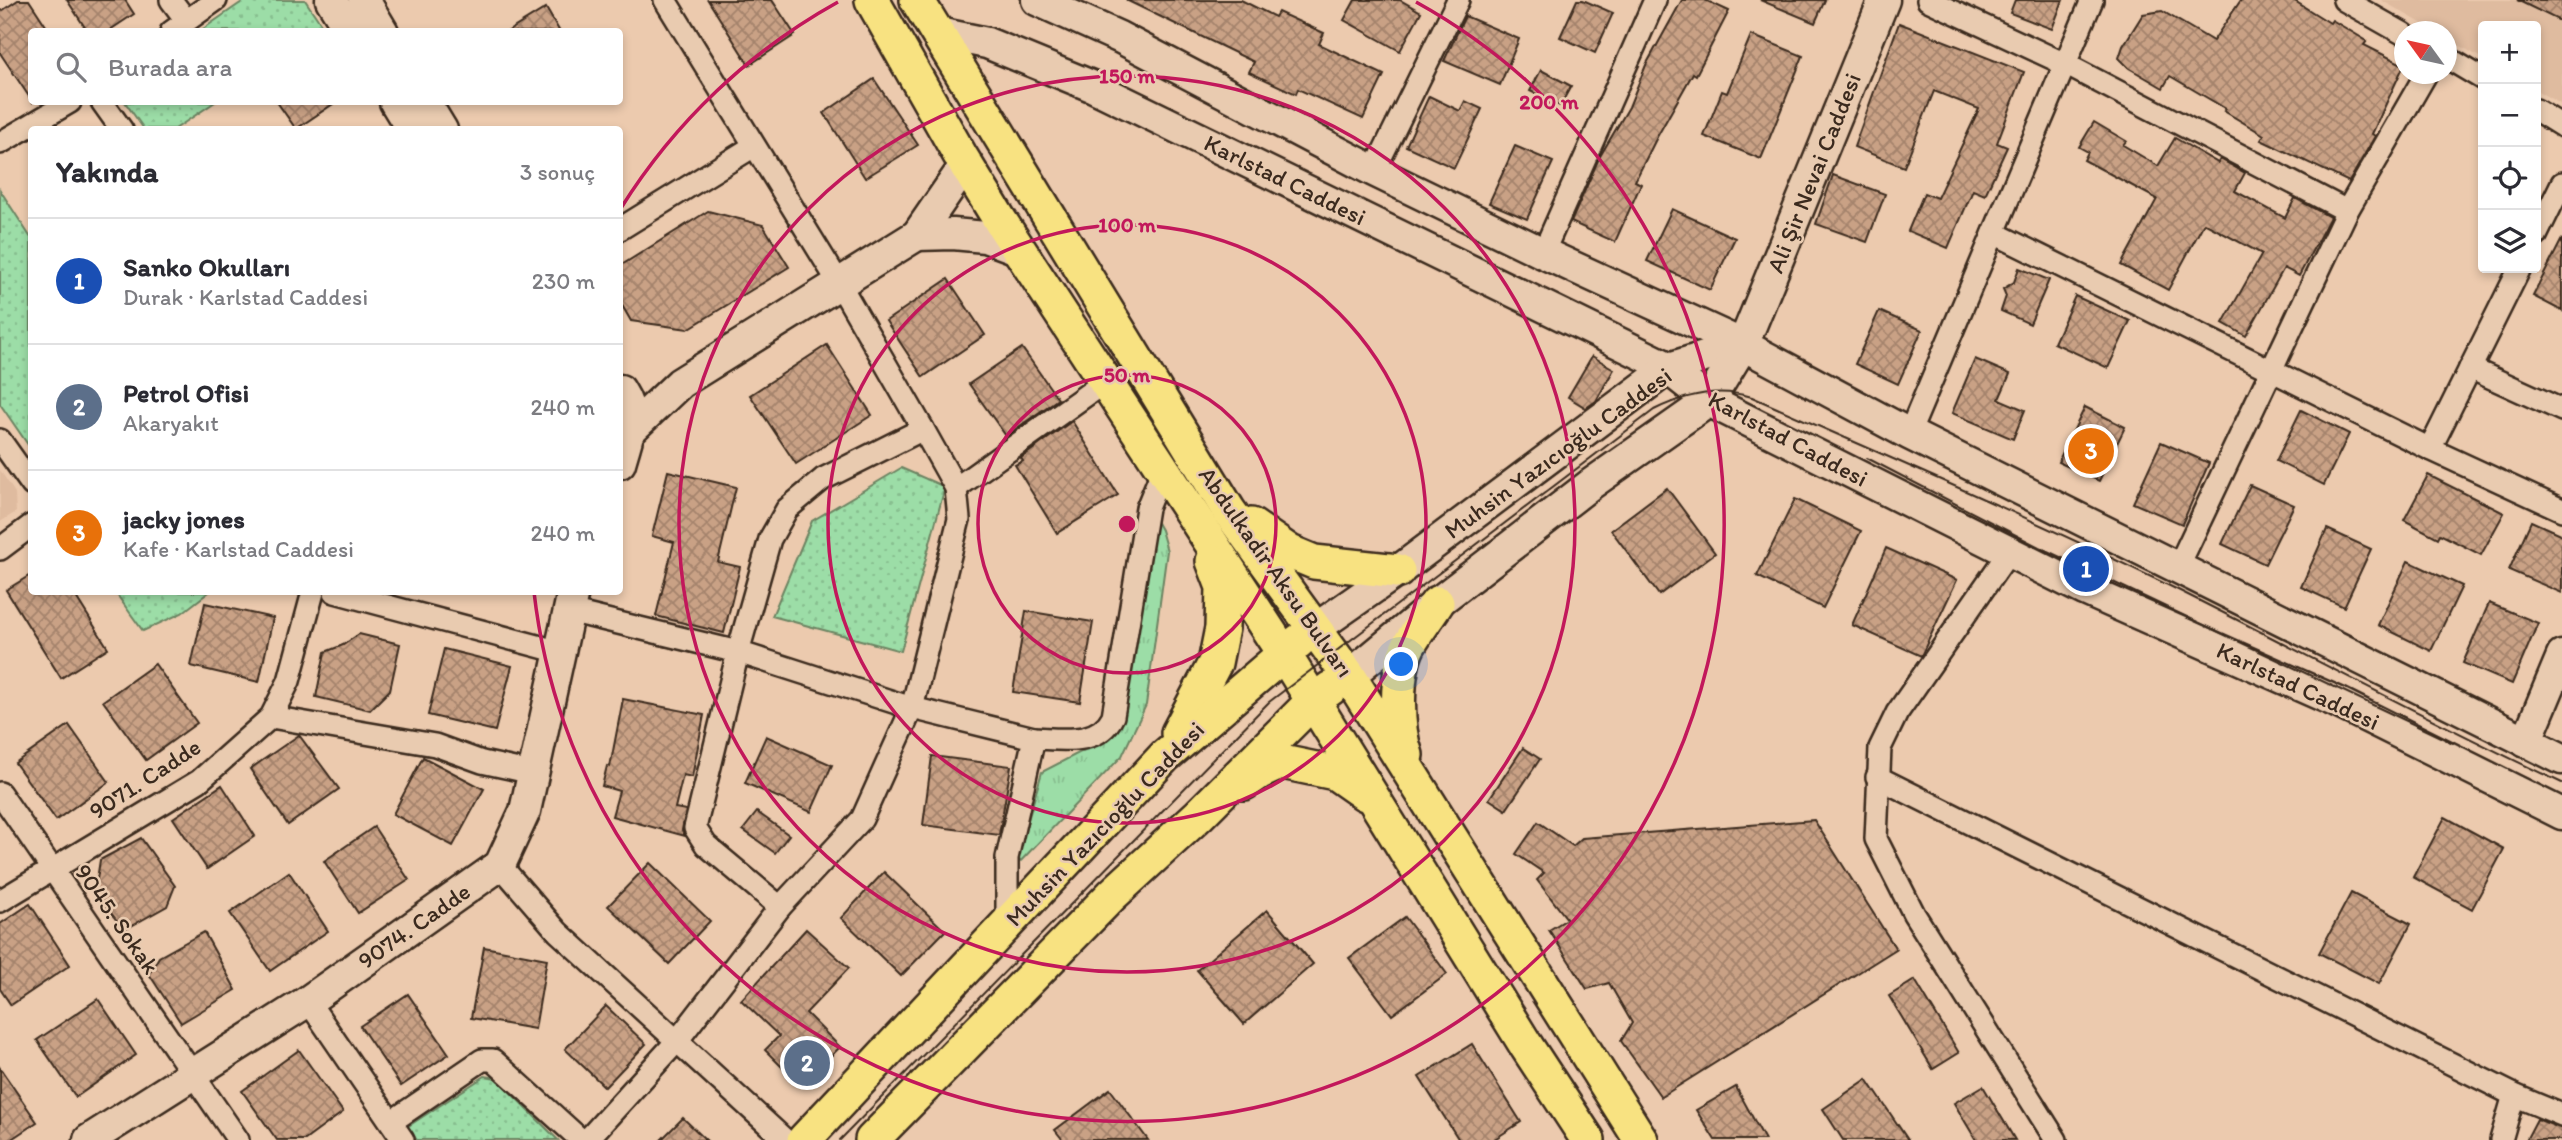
<!DOCTYPE html>
<html lang="tr">
<head>
<meta charset="utf-8">
<style>
  :root { --surface:#fff; --page:#f7f7f7; --text:#2b2b33; --muted:#7c7c81; --line:#e1e1e2; --accent:#d93025 }
  body { margin:0; font-family:Itim,sans-serif; background:var(--page); color:var(--text) }
  .controls { position:absolute; right:21px; top:21px; display:grid; overflow:hidden; border-radius:7px; box-shadow:0 4px 10px #0003 }
  .controls button { width:63px; height:63px; display:grid; place-items:center; padding:0; border:0; border-bottom:2px solid var(--line); background:var(--surface); color:var(--text); font:35px sans-serif }
  .compass { position:absolute; left:2394px; top:21px; width:63px; height:63px; border-radius:50%; background:var(--surface); box-shadow:0 4px 10px #0003; rotate:303deg }
  .you { position:absolute; left:1402px; top:665px; width:24px; height:24px; margin:-18px; border:5px solid #fff; border-radius:50%; background:#1a73e8; box-shadow:0 0 0 10px #1a73e833 }
  .badge { display:grid; place-items:center; width:46px; height:46px; border-radius:50%; background:var(--accent); color:#fff; font-size:23px; font-weight:700 }
  .pin { position:absolute; translate:-50% -50%; border:4px solid #fff; box-shadow:0 2px 7px #0006 }
  .list { margin:0; padding:0; list-style:none }
  h2 { display:flex; justify-content:space-between; align-items:center; height:91px; margin:0; padding:0 28px; font-size:30px }
  h2 small { font-size:23px; font-weight:400; color:var(--muted) }
  .list li { display:grid; grid-template-columns:46px 1fr auto; gap:21px; align-items:center; box-sizing:border-box; height:126px; padding:0 28px; border-top:2px solid var(--line) }
  .list b { display:block; font-size:26px; white-space:nowrap }
  .list p { margin:0; font-size:23px; white-space:nowrap; color:var(--muted) }
  .list em { font-size:23px; font-style:normal; color:var(--muted) }
  .icon { flex:none; width:38px; height:38px; fill:none; stroke:currentColor; stroke-width:2; stroke-linecap:round; stroke-linejoin:round }
  .map { position:relative; flex:none; width:2562px; height:1140px; overflow:hidden }
  .search { position:absolute; background:var(--surface); box-shadow:0 4px 10px #0003; left:28px; top:28px; width:595px; height:77px; display:flex; align-items:center; gap:18px; box-sizing:border-box; padding:0 24px; border-radius:7px; color:var(--muted); font-size:26px }
  .panel { position:absolute; background:var(--surface); box-shadow:0 4px 10px #0003; left:28px; top:126px; width:595px; height:469px; border-radius:7px }
  .map>svg:first-child { display:block }
  .built { fill:#dfbb9f }
  .grass { fill:url(#grass-tufts); stroke:#6c8462; stroke-width:2 }
  .park { fill:url(#park-dots); stroke:#6c8462; stroke-width:2 }
  .building { fill:url(#building-cross-hatch); stroke:#3b2a1e; stroke-width:2 }
  .lines { fill:none; stroke-linecap:round; stroke-linejoin:round }
  .street-casing { stroke:#3b2a1e; stroke-width:26 }
  .secondary-casing { stroke:#3b2a1e; stroke-width:35 }
  .primary-casing { stroke:#3b2a1e; stroke-width:38 }
  .street { stroke:#e9cbb0; stroke-width:21 }
  .secondary { stroke:#e9cbb0; stroke-width:30 }
  .primary { stroke:#f8e281; stroke-width:33 }
  .tram { stroke:#3b2a1e; stroke-width:2 }
  .ring { fill:none; stroke:#c2185b; stroke-width:3.5 }
  .labels { text-anchor:middle; stroke-width:5; stroke-linejoin:round; paint-order:stroke }
  .street-label { font-size:24px; fill:#3b2a1e; stroke:#e9cbb0 }
  .centre { fill:#c2185b; stroke:#e9cbb0; stroke-width:3.5 }
  .ring-label { font-size:21px; text-anchor:middle; font-weight:bold; fill:#c2185b; stroke:#e9cbb0; stroke-width:5; stroke-linejoin:round; paint-order:stroke }
</style>
</head>
<body>
<div class="map">
<svg width="2562" height="1140" viewBox="0 0 2562 1140">
  <defs>
    <pattern id="grass-tufts" width="24" height="20" patternUnits="userSpaceOnUse" patternTransform="scale(1.75)"><rect width="24" height="20" fill="#9cdda7"/><path d="M3 7l-1-3M5 7V3M7 7l1-3M15 17l-1-3M17 17v-4M19 17l1-3" fill="none" stroke="#87be8f"/></pattern>
    <pattern id="park-dots" width="8" height="8" patternUnits="userSpaceOnUse" patternTransform="scale(1.75)"><rect width="8" height="8" fill="#9cdda7"/><path d="M2 2h.1M6 6h.1" fill="none" stroke="#87be8f" stroke-width="1.8" stroke-linecap="round"/></pattern>
    <pattern id="building-cross-hatch" width="8" height="8" patternUnits="userSpaceOnUse" patternTransform="scale(1.75)"><rect width="8" height="8" fill="#c9a185"/><path d="M0 0l8 8M0 8l8-8" fill="none" stroke="#a4836c"/></pattern>
  </defs>
  <rect width="100%" height="100%" fill="#eccaae"/>
  <filter id="ink" filterUnits="userSpaceOnUse"><feTurbulence type="fractalNoise" baseFrequency=".0143" numOctaves="2"/><feDisplacementMap in="SourceGraphic" scale="14" xChannelSelector="R" yChannelSelector="G"/><feConvolveMatrix kernelMatrix="1 2 1 2 8 2 1 2 1" color-interpolation-filters="sRGB"/></filter>
  <g filter="url(#ink)">
    <g class="built">
      <polygon points="2381,0 2562,0 2562,105 2536,90 2536,26 2483,26 2483,59 2447,38 2446,32 2435,31"/>
      <polygon points="0,470 15,493 16,512 0,522"/>
    </g>
    <polygon class="grass" points="1151,512 1161,530 1167,551 1146,705 1122,756 1014,868 1042,772 1104,740"/>
    <g class="park">
      <polygon points="245,0 305,0 323,27 317,32 200,31"/>
      <polygon points="125,102 215,102 175,129 144,129"/>
      <polygon points="0,190 31,238 31,449 0,404"/>
      <polygon points="901,468 945,487 901,651 772,616 812,521"/>
      <polygon points="115,592 209,592 182,613 143,631"/>
      <polygon points="485,1076 496,1078 558,1140 417,1140 407,1127"/>
    </g>
    <g class="building">
      <polygon points="18,0 29,0 50,32 32,32 32,101 0,53 0,12"/>
      <polygon points="67,0 125,0 134,14 107,32 88,32"/>
      <polygon points="708,0 772,0 795,35 749,65"/>
      <polygon points="1126,0 1241,0 1275,17 1278,12 1324,33 1319,44 1384,75 1363,119 1298,89 1296,94 1249,72 1254,62"/>
      <polygon points="1355,0 1400,0 1421,12 1400,51 1344,20"/>
      <polygon points="1577,0 1583,0 1613,13 1595,53 1560,37"/>
      <polygon points="1682,0 1705,0 1729,11 1696,75 1693,73 1657,137 1635,181 1641,184 1615,242 1571,222 1599,158 1629,107 1646,65"/>
      <polygon points="1760,0 1825,0 1815,23"/>
      <polygon points="2015,0 2063,0 2052,29 2010,13"/>
      <polygon points="2241,0 2293,0 2330,23 2332,20 2367,41 2364,45 2404,65 2372,134 2375,136 2349,182 2261,140 2264,135 2224,111 2226,109 2170,76 2163,88 2129,68 2119,58 2123,46 2143,14 2162,11 2213,41"/>
      <polygon points="2517,0 2562,0 2562,22"/>
      <polygon points="546,8 560,32 507,32"/>
      <polygon points="1465,16 1519,39 1500,85 1444,61"/>
      <polygon points="1899,23 2024,72 1997,143 2007,147 1985,195 1973,190 1948,248 1908,231 1924,193 1937,198 1979,109 1934,91 1904,167 1854,147"/>
      <polygon points="1751,35 1803,56 1761,159 1704,136 1722,91 1727,93"/>
      <polygon points="1541,70 1571,86 1560,106 1530,91"/>
      <polygon points="874,79 918,145 865,178 824,113"/>
      <polygon points="1429,96 1460,111 1465,101 1482,109 1454,168 1406,146"/>
      <polygon points="277,102 336,102 296,129"/>
      <polygon points="2094,122 2126,141 2123,145 2158,166 2175,138 2218,163 2220,159 2245,173 2235,191 2285,218 2295,198 2330,217 2299,276 2284,268 2246,336 2223,323 2262,254 2204,223 2168,290 2121,265 2157,199 2084,160 2088,152 2079,147"/>
      <polygon points="1515,146 1553,162 1527,219 1489,203"/>
      <polygon points="1833,175 1885,194 1867,242 1816,224"/>
      <polygon points="1672,209 1735,238 1710,290 1647,261"/>
      <polygon points="708,211 763,225 789,267 688,329 631,321 620,302 620,266"/>
      <polygon points="2562,239 2562,311 2533,296"/>
      <polygon points="2019,268 2049,280 2030,324 2001,311 2006,296 2003,289 2014,282"/>
      <polygon points="948,279 985,335 923,377 886,321"/>
      <polygon points="2075,296 2130,321 2108,368 2054,343"/>
      <polygon points="1879,311 1922,330 1898,384 1855,364"/>
      <polygon points="827,345 872,415 796,464 750,395"/>
      <polygon points="1022,348 1058,399 1006,436 969,384"/>
      <polygon points="1592,356 1614,369 1596,401 1586,408 1568,397"/>
      <polygon points="1975,359 2010,374 1999,399 2025,410 2013,439 1952,413"/>
      <polygon points="2085,407 2125,427 2099,481 2058,462"/>
      <polygon points="2301,410 2349,434 2324,485 2276,461"/>
      <polygon points="1072,421 1118,495 1057,533 1015,465 1023,461 1021,458"/>
      <polygon points="2161,442 2209,463 2182,524 2133,503"/>
      <polygon points="668,471 736,487 718,562 740,567 724,633 656,616 674,542 652,536"/>
      <polygon points="2428,475 2504,513 2481,555 2440,534 2438,538 2404,520"/>
      <polygon points="2250,485 2294,505 2265,564 2222,544"/>
      <polygon points="1667,488 1715,553 1659,595 1611,530"/>
      <polygon points="1795,499 1861,531 1823,608 1757,576"/>
      <polygon points="2531,521 2562,535 2562,593 2509,570"/>
      <polygon points="2327,529 2371,549 2344,607 2301,587"/>
      <polygon points="1886,548 1957,580 1921,656 1852,625"/>
      <polygon points="2408,561 2462,586 2431,651 2378,625"/>
      <polygon points="32,574 32,592 73,592 108,648 61,678 6,590"/>
      <polygon points="205,603 273,618 259,682 191,666"/>
      <polygon points="2489,603 2538,623 2512,684 2463,663"/>
      <polygon points="1026,611 1093,622 1080,702 1013,692"/>
      <polygon points="359,634 400,644 390,690 370,710 316,697 325,652 343,645"/>
      <polygon points="444,649 512,666 495,731 428,715"/>
      <polygon points="155,664 197,723 146,760 103,701"/>
      <polygon points="623,699 704,715 692,777 683,775 675,808 686,810 682,830 685,836 612,816 619,791 602,786 607,766 610,767"/>
      <polygon points="69,725 109,782 56,820 15,763"/>
      <polygon points="299,735 339,789 288,825 250,769"/>
      <polygon points="766,736 832,765 811,812 745,783"/>
      <polygon points="1523,748 1540,759 1506,810 1489,799"/>
      <polygon points="932,756 1011,766 999,835 923,825"/>
      <polygon points="423,757 484,789 453,846 393,814"/>
      <polygon points="222,785 255,836 207,869 173,818"/>
      <polygon points="757,812 789,835 775,853 743,830"/>
      <polygon points="2445,817 2504,849 2472,909 2413,877"/>
      <polygon points="1814,820 1896,949 1661,1097 1621,1041 1632,1023 1609,983 1587,989 1549,930 1567,919 1537,880 1544,873 1516,854 1538,822 1573,846 1582,838"/>
      <polygon points="374,827 409,880 358,913 324,861"/>
      <polygon points="141,838 175,886 167,906 124,930 95,892 100,860"/>
      <polygon points="650,863 710,921 669,964 608,906"/>
      <polygon points="289,872 328,931 270,971 230,913"/>
      <polygon points="884,872 945,931 901,976 841,918"/>
      <polygon points="2351,893 2411,924 2379,984 2319,953"/>
      <polygon points="30,904 70,965 11,1005 0,989 0,924"/>
      <polygon points="1267,910 1313,964 1244,1024 1197,970"/>
      <polygon points="1405,917 1447,974 1392,1015 1349,958"/>
      <polygon points="806,929 849,968 806,1013 840,1047 801,1086 765,1050 779,1036 741,1000"/>
      <polygon points="204,932 236,990 181,1023 149,974 159,957"/>
      <polygon points="484,947 547,959 535,1029 471,1018"/>
      <polygon points="1915,980 1959,1053 1933,1069 1889,996"/>
      <polygon points="408,994 449,1054 401,1086 360,1026"/>
      <polygon points="98,999 136,1055 76,1097 37,1040"/>
      <polygon points="606,1006 646,1044 605,1087 565,1049"/>
      <polygon points="1472,1044 1521,1122 1493,1140 1459,1140 1419,1077"/>
      <polygon points="299,1050 343,1112 305,1140 277,1140 242,1091"/>
      <polygon points="0,1068 37,1122 10,1140 0,1140"/>
      <polygon points="1867,1079 1908,1140 1843,1140 1823,1109"/>
      <polygon points="1983,1086 2015,1140 1976,1140 1954,1103"/>
      <polygon points="1736,1087 1765,1140 1715,1140 1696,1110"/>
      <polygon points="1110,1089 1148,1140 1063,1140 1055,1130"/>
      <polygon points="683,1118 706,1140 661,1140"/>
      <polygon points="2537,1119 2562,1129 2562,1140 2526,1140"/>
    </g>
    <g class="lines">
      <g class="street-casing">
        <g id="street">
          <polyline points="171,0 186,20"/>
          <polyline points="1928,0 2065,64 2347,211"/>
          <polyline points="2344,0 2404,34"/>
          <polyline points="171,32 216,0"/>
          <polyline points="2446,57 2483,79"/>
          <polyline points="102,102 122,130"/>
          <polyline points="2536,110 2562,126"/>
          <polyline points="0,143 70,102"/>
          <polyline points="1374,171 1458,0"/>
          <polyline points="620,229 754,146"/>
          <polyline points="1994,233 2430,449 2520,268"/>
          <polyline points="2536,236 2562,183"/>
          <polyline points="1543,253 1655,0"/>
          <polyline points="2470,368 2562,410"/>
          <polyline points="1909,434 2092,0"/>
          <polyline points="0,440 32,485"/>
          <polyline points="2430,449 2562,510"/>
          <polyline points="956,488 1106,381"/>
          <polyline points="0,549 32,525"/>
          <polyline points="2009,552 1897,713 1880,748 1876,839 1914,914 2056,1140"/>
          <polyline points="2178,567 2347,211 2426,74"/>
          <polyline points="335,592 560,652"/>
          <polyline points="569,611 738,652 912,708 1034,738 1007,858 1007,924"/>
          <polyline points="271,717 435,745 482,762 533,773"/>
          <path d="M1034,738c29,1 64,8 79,-22l34,-208 16,-39"/>
          <polyline points="1877,777 2514,1095 2562,1115"/>
          <polyline points="0,793 238,1140"/>
          <polyline points="500,865 558,932 785,1140"/>
          <polyline points="0,901 199,781 271,717 289,681 313,592"/>
          <polyline points="780,907 706,845 695,828 738,652 770,539 787,509 823,479 923,429"/>
          <polyline points="308,1001 403,1140"/>
          <polyline points="391,1122 482,1060 493,1060 581,1140"/>
          <polyline points="587,1140 677,1041 780,907 862,819 912,708 959,519 956,488 923,429 839,283 665,0"/>
          <polyline points="2501,1140 2514,1095"/>
        </g>
      </g>
      <g class="secondary-casing">
        <g id="secondary">
          <polyline points="331,0 351,32"/>
          <polyline points="364,0 383,32"/>
          <polyline points="1037,0 1119,37 1374,171 1543,253 1743,345 1909,434 2562,759"/>
          <polyline points="938,33 987,43 1094,87 1662,364 1709,401 2085,590 2337,702 2562,814"/>
          <polyline points="395,102 412,130"/>
          <polyline points="425,102 442,130"/>
          <polyline points="917,235 953,234 985,237 1020,250"/>
          <path d="M620,390c18,28 8,43 0,73"/>
          <polyline points="620,440 680,383 917,235 966,164"/>
          <polyline points="1315,629 1398,571 1669,368 1743,345"/>
          <polyline points="1349,676 1437,603 1591,484 1709,401 1743,345 1884,0"/>
          <polyline points="2526,742 2562,656"/>
          <polyline points="89,1140 308,1001 500,865 525,811 573,592"/>
        </g>
      </g>
      <g class="primary-casing">
        <g id="primary">
          <polyline points="872,0 960,155 1001,222 1284,654 1527,1047 1588,1140"/>
          <polyline points="917,0 1229,511 1349,676 1641,1140"/>
          <polyline points="1251,525 1290,552 1314,562 1398,571"/>
          <polyline points="1178,733 1215,663 1222,628 1223,587 1213,561"/>
          <path d="M1406,755c-10,-28 -11,-83 3,-110 8,-14 19,-28 28,-42"/>
          <polyline points="1244,783 1260,772 1282,762 1335,773 1365,794"/>
          <polyline points="804,1140 1165,756 1299,641"/>
          <polyline points="872,1140 1112,895 1199,815 1313,701 1331,688"/>
        </g>
      </g>
      <use href="#street" class="street"/>
      <use href="#secondary" class="secondary"/>
      <use href="#primary" class="primary"/>
      <g class="tram">
        <polyline points="1867,458 2039,547 2453,743"/>
        <path d="M840,1140l429,-438 385,-292c32,-16 64,-23 98,-13 143,63 286,124 426,193 128,64 254,132 384,193"/>
      </g>
    </g>
  </g>
  <g class="ring">
    <circle cx="1127" cy="524" r="149"/>
    <circle cx="1127" cy="524" r="299"/>
    <circle cx="1127" cy="524" r="448"/>
    <path d="M621 208A597 597 0 0 1 838 2M1416 2A597 597 0 1 1 534 592"/>
  </g>
  <g class="labels">
    <g class="street-label">
      <text transform="translate(1814 173) rotate(-68)" y="8">Ali Şir Nevai Caddesi</text>
      <text transform="translate(1285 180) rotate(26)" y="8">Karlstad Caddesi</text>
      <text transform="translate(1788 439) rotate(28)" y="8">Karlstad Caddesi</text>
      <text transform="translate(1558 453) rotate(-36)" y="8">Muhsin Yazıcıoğlu Caddesi</text>
      <text transform="translate(1276 572) rotate(55)" y="8">Abdulkadir Aksu Bulvarı</text>
      <text transform="translate(2298 686) rotate(25)" y="8">Karlstad Caddesi</text>
      <text transform="translate(145 779) rotate(-33)" y="8">9071. Cadde</text>
      <text transform="translate(1105 824) rotate(-46)" y="8">Muhsin Yazıcıoğlu Caddesi</text>
      <text transform="translate(117 919) rotate(55)" y="8">9045. Sokak</text>
      <text transform="translate(414 926) rotate(-35)" y="8">9074. Cadde</text>
    </g>
  </g>
  <circle cx="1127" cy="524" r="10" class="centre"/>
  <g class="ring-label">
    <text x="1127" y="83">150 m</text>
    <text x="1549" y="109">200 m</text>
    <text x="1127" y="232">100 m</text>
    <text x="1127" y="382">50 m</text>
  </g>
</svg>
<div class="controls">
<button>+</button>
<button>−</button>
<button><svg class="icon" aria-label="locate" viewBox="0 0 24 24"><circle cx="12" cy="12" r="6"/><path d="M12 2v4M12 18v4M2 12h4M18 12h4"/></svg></button>
<button><svg class="icon" aria-label="layers" viewBox="0 0 24 24"><path d="M12 4l9 5-9 5-9-5zM3 14l9 5 9-5"/></svg></button>
</div>
<svg class="compass" viewBox="-18 -18 36 36"><path d="M0-13l5 13h-10z" fill="#e53935"/><path d="M0 13l5-13h-10z" fill="#7c7c81"/></svg>
<div class="you"></div>
<div class="pin badge" style="left:2086px;top:569px;background:#1a4fb4">1</div>
<div class="pin badge" style="left:807px;top:1063px;background:#5c6f8a">2</div>
<div class="pin badge" style="left:2091px;top:451px;background:#e8710a">3</div>
<div class="search"><svg class="icon" aria-label="search" viewBox="0 0 24 24"><circle cx="10" cy="10" r="6"/><path d="M15 15l6 6"/></svg>Burada ara</div>
<section class="panel">
<h2>Yakında<small>3 sonuç</small></h2>
<ul class="list">
<li><span class="badge" style="background:#1a4fb4">1</span><div><b>Sanko Okulları</b><p>Durak · Karlstad Caddesi</p></div><em>230 m</em></li>
<li><span class="badge" style="background:#5c6f8a">2</span><div><b>Petrol Ofisi</b><p>Akaryakıt</p></div><em>240 m</em></li>
<li><span class="badge" style="background:#e8710a">3</span><div><b>jacky jones</b><p>Kafe · Karlstad Caddesi</p></div><em>240 m</em></li>
</ul>
</section>
</div>
</body>
</html>
